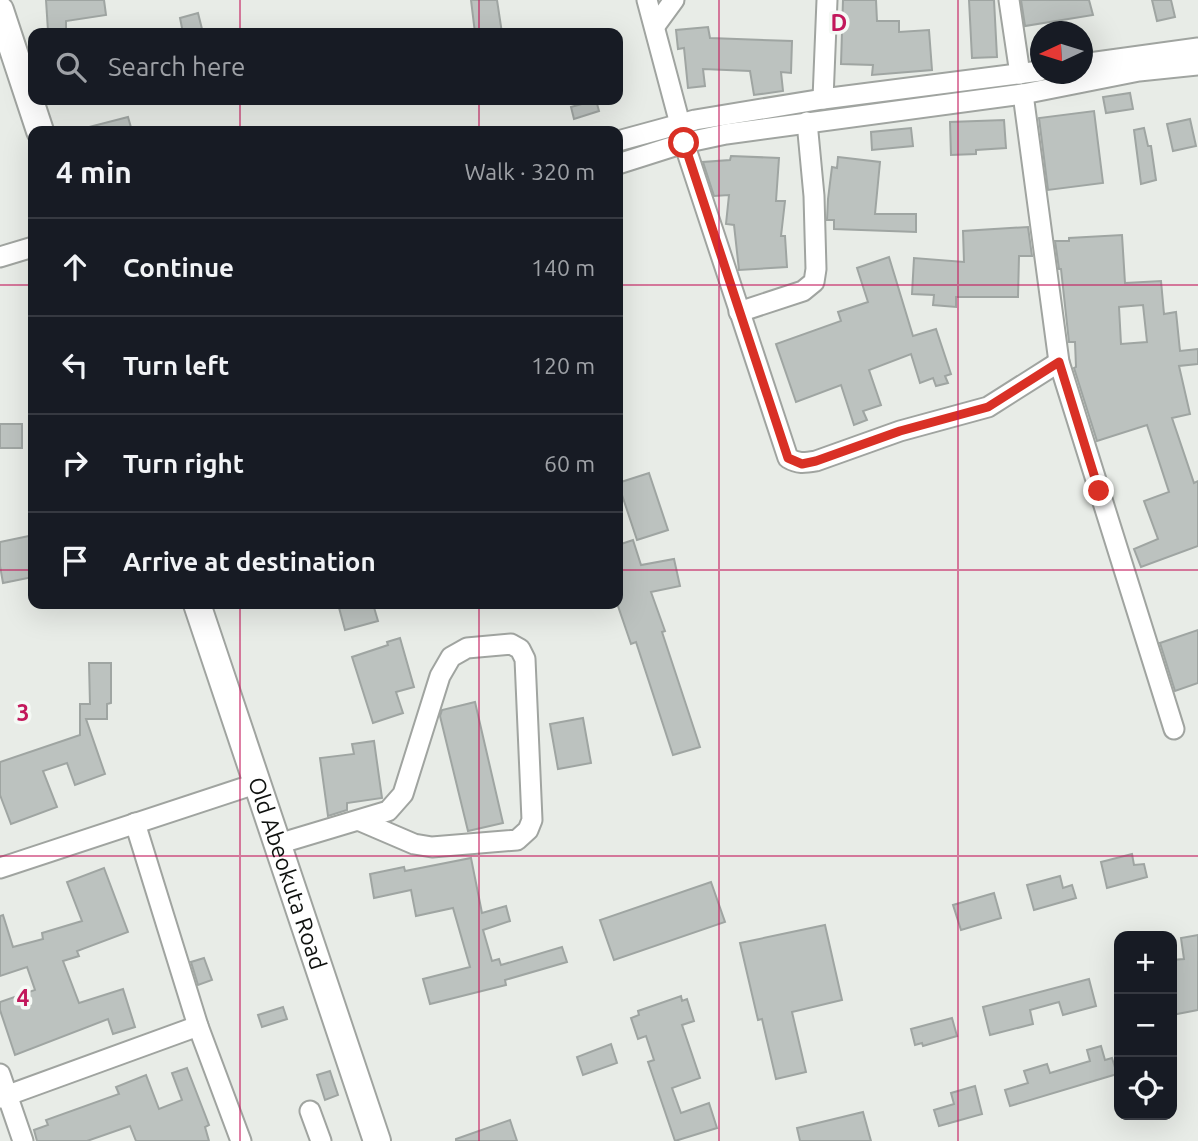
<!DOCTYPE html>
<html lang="en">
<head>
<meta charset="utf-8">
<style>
  :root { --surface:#171b24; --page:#242831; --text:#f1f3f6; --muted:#9ea1a6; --line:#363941 }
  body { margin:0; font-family:Ubuntu,sans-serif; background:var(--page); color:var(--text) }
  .controls { position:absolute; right:21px; bottom:21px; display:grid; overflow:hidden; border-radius:14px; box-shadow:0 7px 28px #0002 }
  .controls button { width:63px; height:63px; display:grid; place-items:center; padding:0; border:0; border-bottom:2px solid var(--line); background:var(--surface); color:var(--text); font:35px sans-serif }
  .compass { position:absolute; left:1030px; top:21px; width:63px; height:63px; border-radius:50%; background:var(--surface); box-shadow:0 7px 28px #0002; rotate:266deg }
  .stop { position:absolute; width:21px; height:21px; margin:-16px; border:5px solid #d93025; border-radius:50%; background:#fff }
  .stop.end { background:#d93025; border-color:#fff; box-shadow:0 2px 7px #0008 }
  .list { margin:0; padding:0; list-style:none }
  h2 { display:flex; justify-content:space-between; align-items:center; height:91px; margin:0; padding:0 28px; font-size:30px }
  h2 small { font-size:23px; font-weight:400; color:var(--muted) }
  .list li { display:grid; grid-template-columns:46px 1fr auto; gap:21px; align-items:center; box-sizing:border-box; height:98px; padding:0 28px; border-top:2px solid var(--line) }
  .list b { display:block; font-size:26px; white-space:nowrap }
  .list em { font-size:23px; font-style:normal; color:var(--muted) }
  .icon { flex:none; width:38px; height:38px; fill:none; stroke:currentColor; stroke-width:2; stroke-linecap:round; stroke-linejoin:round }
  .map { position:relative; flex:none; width:1198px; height:1141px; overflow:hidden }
  .search { position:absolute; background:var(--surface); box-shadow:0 7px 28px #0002; left:28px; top:28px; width:595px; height:77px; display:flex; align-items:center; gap:18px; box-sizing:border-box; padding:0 24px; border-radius:14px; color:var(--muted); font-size:26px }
  .panel { position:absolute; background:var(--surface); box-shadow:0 7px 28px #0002; left:28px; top:126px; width:595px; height:483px; border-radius:14px }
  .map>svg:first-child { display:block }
  .building { fill:#bcc2bf; stroke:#9fa5a2; stroke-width:2; fill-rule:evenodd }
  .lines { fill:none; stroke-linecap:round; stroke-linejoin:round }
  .minor-casing { stroke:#a0a4a0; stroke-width:23 }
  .highway-casing { stroke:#a0a4a0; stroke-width:30 }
  .minor { stroke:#fff; stroke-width:19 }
  .highway { stroke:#fff; stroke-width:26 }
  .route { stroke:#d93025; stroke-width:9 }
  .grid { fill:none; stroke:#c2185b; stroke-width:2; stroke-opacity:0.55 }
  .labels { text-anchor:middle; stroke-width:7; stroke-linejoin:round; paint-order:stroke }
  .street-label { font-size:23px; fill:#0f110f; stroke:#f5f9f5 }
  .grid-label { font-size:23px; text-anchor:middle; font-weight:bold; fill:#c2185b; stroke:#f5f9f5; stroke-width:7; stroke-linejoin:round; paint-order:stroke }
</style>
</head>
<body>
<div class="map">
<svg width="1198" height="1141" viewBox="0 0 1198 1141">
  <rect width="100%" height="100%" fill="#e8ece7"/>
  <g class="building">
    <polygon points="46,0 104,0 106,15 66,21 66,30 48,31"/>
    <polygon points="471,0 497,0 502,33 475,33"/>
    <polygon points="843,0 876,0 877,21 899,21 899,32 929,30 932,70 872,75 873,65 841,64"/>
    <polygon points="969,0 994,0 997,57 972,58"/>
    <polygon points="1021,0 1089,0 1093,15 1025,26"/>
    <polygon points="1152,0 1171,0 1175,17 1157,21"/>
    <polygon points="198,13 203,33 183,33 180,18"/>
    <polygon points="708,27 710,38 792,41 791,73 781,72 783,91 754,95 750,71 703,69 705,86 688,88 684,48 678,49 676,30"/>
    <polygon points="1130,93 1133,109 1106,113 1103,97"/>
    <polygon points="596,100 599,111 574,119 571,107"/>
    <polygon points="1094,111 1103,183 1048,190 1039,118"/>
    <polygon points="128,117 132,131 89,131 89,127"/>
    <polygon points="1190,119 1196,146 1173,151 1167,124"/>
    <polygon points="1004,120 1006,148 976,150 976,154 951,155 950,122"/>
    <polygon points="911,128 913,146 872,150 871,132"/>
    <polygon points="1144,128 1148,146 1151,146 1156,180 1141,184 1134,130"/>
    <polygon points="731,156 779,158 776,201 785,201 781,236 785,236 787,267 739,270 734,225 726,224 729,195 714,196 703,162 730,160"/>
    <polygon points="838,157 880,162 875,214 916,214 916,232 834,229 834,220 827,220 828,199 832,167 837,168"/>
    <polygon points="1028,227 1032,256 1019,256 1018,297 956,297 956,307 933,305 934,295 912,294 914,258 964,262 963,231"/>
    <path d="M1122,235l3,48 36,-2 3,33 12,-2 4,39 18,-2v15l-19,2 11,48 -18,4 22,65 4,-2v65l-57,21 -7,-18 24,-10 -14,-38 25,-9 -22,-67 -50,16 -23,-73 2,-1 -1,-25h-6l-8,-73h-2l-4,-28h14v-3zM1143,305l4,37 -26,2 -2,-37z"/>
    <polygon points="889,257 913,336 936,329 951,374 945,376 948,383 936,386 933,378 920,383 911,354 869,370 881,405 863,411 867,420 854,425 841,385 796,402 776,344 841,321 838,312 868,302 857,268"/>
    <rect x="0" y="424" width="22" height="24"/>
    <polygon points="649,473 668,530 637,540 618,483"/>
    <polygon points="29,536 30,541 33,541 33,577 3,583 0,566 0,542"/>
    <polygon points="633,540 641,565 674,559 680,586 651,592 665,631 662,632 700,747 673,755 636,642 631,644 618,606 618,545"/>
    <polygon points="338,604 373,604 378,621 345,630"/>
    <polygon points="1198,630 1198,683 1175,691 1160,643"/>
    <polygon points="400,638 414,687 396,692 403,713 373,723 352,657 388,645 387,642"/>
    <polygon points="89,663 111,663 111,703 107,704 107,719 86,719 105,774 75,785 67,763 43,771 57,807 11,824 0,795 0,762 80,735 80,704 90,704"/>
    <polygon points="475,702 503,823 468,831 440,716 442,710"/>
    <polygon points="583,718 591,763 558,769 550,724"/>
    <polygon points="374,741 382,798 347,803 347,810 328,816 320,758 354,754 352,744"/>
    <polygon points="1132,854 1134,865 1144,864 1147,877 1107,888 1101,862"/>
    <polygon points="471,858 482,913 506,906 510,921 483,930 492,961 499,959 501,965 562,947 567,962 505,980 506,985 430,1004 423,979 470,967 453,908 416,916 411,890 374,898 370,874 404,867 405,871"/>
    <polygon points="104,868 128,932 77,951 79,956 63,961 79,1003 123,989 135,1027 113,1034 108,1019 15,1055 0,1010 0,1002 35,990 27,967 0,976 0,916 3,915 13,947 43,939 42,933 82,921 67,882"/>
    <polygon points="1060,876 1063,888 1072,885 1076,898 1034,910 1027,885"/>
    <polygon points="711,882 725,922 614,960 600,920"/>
    <polygon points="994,893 1001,918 961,930 953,905"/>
    <polygon points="825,925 842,1000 792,1012 806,1072 776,1079 762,1019 758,1020 740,943"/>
    <polygon points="1198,935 1198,1010 1172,1015 1172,960 1184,959 1181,938"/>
    <polygon points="204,958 212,980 198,985 191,962"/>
    <polygon points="1089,979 1096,1006 1063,1015 1059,1002 1030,1010 1033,1024 990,1035 983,1007"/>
    <polygon points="681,996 682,1001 687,999 694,1021 682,1025 700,1078 672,1088 681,1113 709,1103 717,1128 675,1141 648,1062 654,1060 646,1036 638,1039 631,1018 639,1015 638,1011"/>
    <polygon points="283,1007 287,1019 262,1027 258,1015"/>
    <polygon points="952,1018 957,1036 923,1046 922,1043 915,1045 911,1029"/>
    <polygon points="611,1044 617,1063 583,1075 577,1057"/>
    <polygon points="1101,1046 1105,1060 1112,1058 1117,1074 1010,1106 1005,1090 1028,1083 1024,1071 1047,1064 1050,1073 1090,1061 1087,1050"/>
    <polygon points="187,1068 209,1125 205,1127 209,1141 136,1141 130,1126 87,1141 37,1141 34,1130 48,1125 46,1120 119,1094 116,1087 146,1075 159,1109 182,1100 172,1073"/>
    <polygon points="330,1071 338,1095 325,1100 317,1075"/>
    <polygon points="975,1086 982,1114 939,1126 934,1110 954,1104 951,1093"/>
    <polygon points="863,1112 871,1141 800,1141 797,1128"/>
    <polygon points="510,1120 517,1141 456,1141 456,1139"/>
  </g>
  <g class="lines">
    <g class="minor-casing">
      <g id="minor">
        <polyline points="647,0 680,124"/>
        <polyline points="1009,0 1020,74"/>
        <polyline points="655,26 674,0"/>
        <polyline points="1082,64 1198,48"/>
        <polyline points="1023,94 1059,362 1174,729"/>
        <polyline points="823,99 827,0"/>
        <polyline points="618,141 695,120 823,99 1040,71"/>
        <path d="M684,143l104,315c10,6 16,5 28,3l84,-30 88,-24 71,-45"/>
        <polyline points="618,164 684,143 726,134 1023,94 1139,71 1198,65"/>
        <polyline points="0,257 33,247"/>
        <polyline points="739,312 803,291 814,282 816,269 814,196 807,122"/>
        <polyline points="135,823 198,1026 241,1141"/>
        <polyline points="278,844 388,811 403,794 440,676 451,657 467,648 511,644 520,649 525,659 532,820 528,830 517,840 432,847 414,844 358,820"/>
        <polyline points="0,868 258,783"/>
        <polyline points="0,1074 23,1141"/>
        <polyline points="0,1098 198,1026"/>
        <polyline points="310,1111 321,1141"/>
      </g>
    </g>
    <g class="highway-casing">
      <g id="highway">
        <polyline points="0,10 40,131"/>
        <path id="s1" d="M197,604l180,537"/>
      </g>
    </g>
    <use href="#minor" class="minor"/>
    <use href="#highway" class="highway"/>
  </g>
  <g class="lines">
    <polyline class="route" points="684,143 788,458 802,464 816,461 900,431 988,407 1059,362 1099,491"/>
  </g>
  <path class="grid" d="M240,0v33M479,0v33M719,0v1141M958,0v1141M240,100v31M479,100v31M0,285h33M618,285h580M0,570h33M618,570h580M240,604v537M479,604v537M0,856h1198"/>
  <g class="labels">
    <g class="street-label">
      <text dy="8" stroke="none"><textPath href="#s1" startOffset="284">Old Abeokuta Road</textPath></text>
    </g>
  </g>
  <g class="grid-label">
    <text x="839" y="31">D</text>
    <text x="23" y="721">3</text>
    <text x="23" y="1006">4</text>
  </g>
</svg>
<div class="controls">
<button>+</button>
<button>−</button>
<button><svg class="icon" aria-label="locate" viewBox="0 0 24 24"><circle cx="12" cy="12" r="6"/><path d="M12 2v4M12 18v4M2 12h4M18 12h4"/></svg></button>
</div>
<svg class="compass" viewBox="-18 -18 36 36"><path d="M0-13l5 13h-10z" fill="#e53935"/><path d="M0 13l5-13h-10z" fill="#9ea1a6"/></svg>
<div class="stop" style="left:684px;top:143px"></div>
<div class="stop end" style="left:1099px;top:491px"></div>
<div class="search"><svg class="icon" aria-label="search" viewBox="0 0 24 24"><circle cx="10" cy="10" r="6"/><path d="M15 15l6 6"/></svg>Search here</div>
<section class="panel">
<h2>4 min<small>Walk · 320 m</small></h2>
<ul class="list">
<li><svg class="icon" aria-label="ahead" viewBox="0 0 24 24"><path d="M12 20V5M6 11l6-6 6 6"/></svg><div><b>Continue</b></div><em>140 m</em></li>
<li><svg class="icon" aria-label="left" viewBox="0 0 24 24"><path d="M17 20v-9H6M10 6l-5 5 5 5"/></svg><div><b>Turn left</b></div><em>120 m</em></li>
<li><svg class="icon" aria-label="right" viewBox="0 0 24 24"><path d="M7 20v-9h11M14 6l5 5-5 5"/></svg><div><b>Turn right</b></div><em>60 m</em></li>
<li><svg class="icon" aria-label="arrive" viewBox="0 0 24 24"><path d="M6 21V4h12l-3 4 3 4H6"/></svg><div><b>Arrive at destination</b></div></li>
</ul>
</section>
</div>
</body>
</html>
